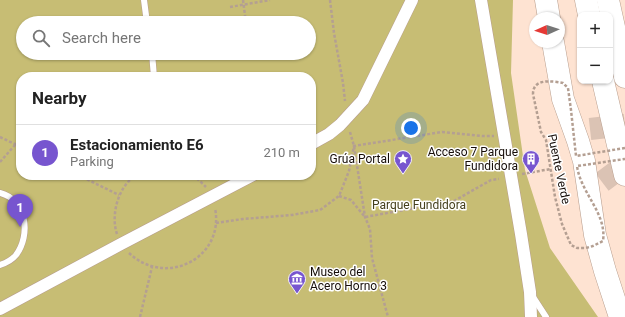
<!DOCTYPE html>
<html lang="en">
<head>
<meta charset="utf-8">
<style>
  :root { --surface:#fff; --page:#f2f2f2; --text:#222; --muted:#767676; --line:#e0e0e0; --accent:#7755cf }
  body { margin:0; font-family:Roboto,sans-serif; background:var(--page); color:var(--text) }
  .controls { position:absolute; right:12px; top:12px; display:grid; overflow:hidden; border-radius:8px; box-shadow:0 1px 3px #0004 }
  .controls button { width:36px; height:36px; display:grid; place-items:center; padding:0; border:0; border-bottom:1px solid var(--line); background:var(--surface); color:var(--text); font:20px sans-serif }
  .compass { position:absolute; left:529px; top:12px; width:36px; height:36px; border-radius:50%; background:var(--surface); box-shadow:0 1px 3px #0004; rotate:267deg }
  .you { position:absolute; left:411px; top:128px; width:14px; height:14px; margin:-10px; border:3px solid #fff; border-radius:50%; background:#1a73e8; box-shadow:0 0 0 6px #1a73e833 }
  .badge { display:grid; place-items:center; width:26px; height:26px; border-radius:50%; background:var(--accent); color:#fff; font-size:13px; font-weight:700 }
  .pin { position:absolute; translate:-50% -33px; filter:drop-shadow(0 1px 2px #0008) }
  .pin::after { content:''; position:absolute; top:21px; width:14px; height:12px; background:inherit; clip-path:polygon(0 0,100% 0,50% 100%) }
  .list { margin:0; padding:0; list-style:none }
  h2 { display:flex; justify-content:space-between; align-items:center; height:52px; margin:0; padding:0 16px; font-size:17px }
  h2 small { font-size:13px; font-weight:400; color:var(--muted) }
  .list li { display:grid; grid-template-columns:26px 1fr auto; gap:12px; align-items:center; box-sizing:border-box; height:56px; padding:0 16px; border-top:1px solid var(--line) }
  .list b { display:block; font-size:15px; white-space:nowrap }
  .list p { margin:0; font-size:13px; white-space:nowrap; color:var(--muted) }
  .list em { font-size:13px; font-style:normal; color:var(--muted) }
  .icon { flex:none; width:22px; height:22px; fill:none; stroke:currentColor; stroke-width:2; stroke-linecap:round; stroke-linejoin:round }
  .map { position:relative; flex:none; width:625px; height:317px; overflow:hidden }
  .search { position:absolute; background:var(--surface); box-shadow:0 1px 3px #0004; left:16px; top:16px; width:300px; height:44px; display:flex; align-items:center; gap:10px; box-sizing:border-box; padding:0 14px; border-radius:22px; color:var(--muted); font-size:15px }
  .panel { position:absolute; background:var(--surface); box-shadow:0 1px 3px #0004; left:16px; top:72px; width:300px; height:108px; border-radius:16px }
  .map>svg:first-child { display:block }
  .green { fill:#c7bd74; fill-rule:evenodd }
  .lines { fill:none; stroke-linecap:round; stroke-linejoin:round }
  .highway-tunnel { stroke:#dbc3b4; stroke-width:22; stroke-dasharray:22 11; stroke-linecap:butt }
  .lane-casing { stroke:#b79d8d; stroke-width:7 }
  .street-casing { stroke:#b79d8d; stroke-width:13 }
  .highway-casing { stroke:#b79d8d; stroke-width:23 }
  .path { stroke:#b49f92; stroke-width:2.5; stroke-dasharray:3 2; stroke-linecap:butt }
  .lane { stroke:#fff; stroke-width:6 }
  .street { stroke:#fff; stroke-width:12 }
  .highway { stroke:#fff; stroke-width:22 }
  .path-bridge { stroke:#b49f92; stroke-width:2.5; stroke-dasharray:3 2; stroke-linecap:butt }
  .labels { text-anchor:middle; stroke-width:3; stroke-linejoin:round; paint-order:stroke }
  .poi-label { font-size:12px; fill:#160d08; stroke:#fff; text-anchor:end }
  .street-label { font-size:12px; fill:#160d08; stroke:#fff }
  .park-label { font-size:12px; fill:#45401d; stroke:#fff }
</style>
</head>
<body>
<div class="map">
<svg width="625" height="317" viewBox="0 0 625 317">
  <rect width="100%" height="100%" fill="#fee3d2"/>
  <path class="green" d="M0,0h513l-2,73 14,97 25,78 48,69h-598zM23,23h286v30h-286zM21,77h290v98h-290z"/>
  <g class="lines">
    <g class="highway-tunnel">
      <polyline points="590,129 625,125"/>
      <polyline points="602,182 614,173 625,167"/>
    </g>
    <g class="lane-casing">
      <g id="lane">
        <polyline points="144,0 147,23"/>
        <polyline points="152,53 154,77"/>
        <path d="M0,193c27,7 31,42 16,62 -4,5 -10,8 -16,10"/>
        <polyline points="533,297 546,317"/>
      </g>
    </g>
    <g class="street-casing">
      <g id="street">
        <polyline points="481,0 521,234 530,292 531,317"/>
        <polyline points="311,144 329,134 340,125 363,100 412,0"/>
        <polyline points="0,309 121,244 253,175"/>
      </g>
    </g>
    <g class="highway-casing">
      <g id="highway">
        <polyline points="546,0 549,18"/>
        <polyline points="586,0 589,15"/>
        <polyline points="608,0 625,77"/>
        <polyline points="553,42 563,99 578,141 584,161 595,235 605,271 620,317"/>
        <polyline points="603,81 625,175"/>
      </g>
    </g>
    <g class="path">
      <polyline points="243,0 246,23"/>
      <polyline points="330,0 334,33 343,83 345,101"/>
      <polyline points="230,7 270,0"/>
      <polyline points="350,132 354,146 365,217 370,229 372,258 388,317"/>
      <polyline points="0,137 21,147"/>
      <polyline points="488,158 497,156"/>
      <polyline points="0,162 15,145"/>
      <polyline points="522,174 551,169"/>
      <polyline points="78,175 119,195"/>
      <polyline points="193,175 203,184 206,187"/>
      <polyline points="339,196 351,200 365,217 454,201 491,180 499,179"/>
      <polyline points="216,223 243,219 292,215 320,210 339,196 349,171 354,146 442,132 483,136 494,136"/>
      <path d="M117,234c-6,-17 0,-42 13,-54 3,-2 6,-3 8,-5"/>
      <path d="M129,253c37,35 96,5 86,-45"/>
      <polyline points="140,317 152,267"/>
    </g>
    <use href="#lane" class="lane"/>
    <use href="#street" class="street"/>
    <use href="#highway" class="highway"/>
    <path class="path-bridge" d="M625,148l-49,8 -5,-46 -3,-22 -5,-5c-11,-2 -30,-5 -30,11l8,38 5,8 9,57 7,27 9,21 6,3h9l7,-2 10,-5c4,-28 -22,-47 -26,-75l48,-7"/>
  </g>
  <defs>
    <g id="sight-pin" transform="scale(0.9)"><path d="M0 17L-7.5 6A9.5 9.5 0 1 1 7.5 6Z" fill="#7755cf" stroke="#fff"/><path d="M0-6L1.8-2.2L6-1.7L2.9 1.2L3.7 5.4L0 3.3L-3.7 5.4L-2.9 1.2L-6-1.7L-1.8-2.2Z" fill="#fff"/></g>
    <g id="building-pin" transform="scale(0.9)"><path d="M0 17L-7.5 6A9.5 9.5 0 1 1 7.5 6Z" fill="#7755cf" stroke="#fff"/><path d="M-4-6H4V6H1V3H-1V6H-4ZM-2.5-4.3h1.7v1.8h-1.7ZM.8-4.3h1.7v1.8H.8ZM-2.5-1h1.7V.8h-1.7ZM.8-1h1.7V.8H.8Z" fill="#fff"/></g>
    <g id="museum-pin" transform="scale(0.9)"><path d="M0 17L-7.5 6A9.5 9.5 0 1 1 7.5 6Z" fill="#7755cf" stroke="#fff"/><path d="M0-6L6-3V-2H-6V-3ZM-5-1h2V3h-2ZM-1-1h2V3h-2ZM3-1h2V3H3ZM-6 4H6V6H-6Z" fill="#fff"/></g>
  </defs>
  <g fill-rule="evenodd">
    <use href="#sight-pin" x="403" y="159"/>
    <use href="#building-pin" x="531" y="159"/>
    <use href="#museum-pin" x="297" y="279"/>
  </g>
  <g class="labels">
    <g class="poi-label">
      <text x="518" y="156">Acceso 7 Parque<tspan x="518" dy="14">Fundidora</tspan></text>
      <text x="390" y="163">Grúa Portal</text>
      <text x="310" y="276" text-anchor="start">Museo del<tspan x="310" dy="14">Acero Horno 3</tspan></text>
    </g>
    <g class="street-label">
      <text transform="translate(559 169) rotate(78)" y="4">Puente Verde</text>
    </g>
    <g class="park-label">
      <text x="419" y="209">Parque Fundidora</text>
    </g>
  </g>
</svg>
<div class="controls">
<button>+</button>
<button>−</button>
</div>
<svg class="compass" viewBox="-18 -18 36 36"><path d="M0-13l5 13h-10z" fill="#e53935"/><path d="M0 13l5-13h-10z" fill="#767676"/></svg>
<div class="you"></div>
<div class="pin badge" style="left:20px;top:227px">1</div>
<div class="search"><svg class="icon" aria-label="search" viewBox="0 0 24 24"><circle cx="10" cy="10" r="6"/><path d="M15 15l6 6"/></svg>Search here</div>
<section class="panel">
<h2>Nearby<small></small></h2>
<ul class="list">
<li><span class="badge">1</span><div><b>Estacionamiento E6</b><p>Parking</p></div><em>210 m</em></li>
</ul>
</section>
</div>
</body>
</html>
